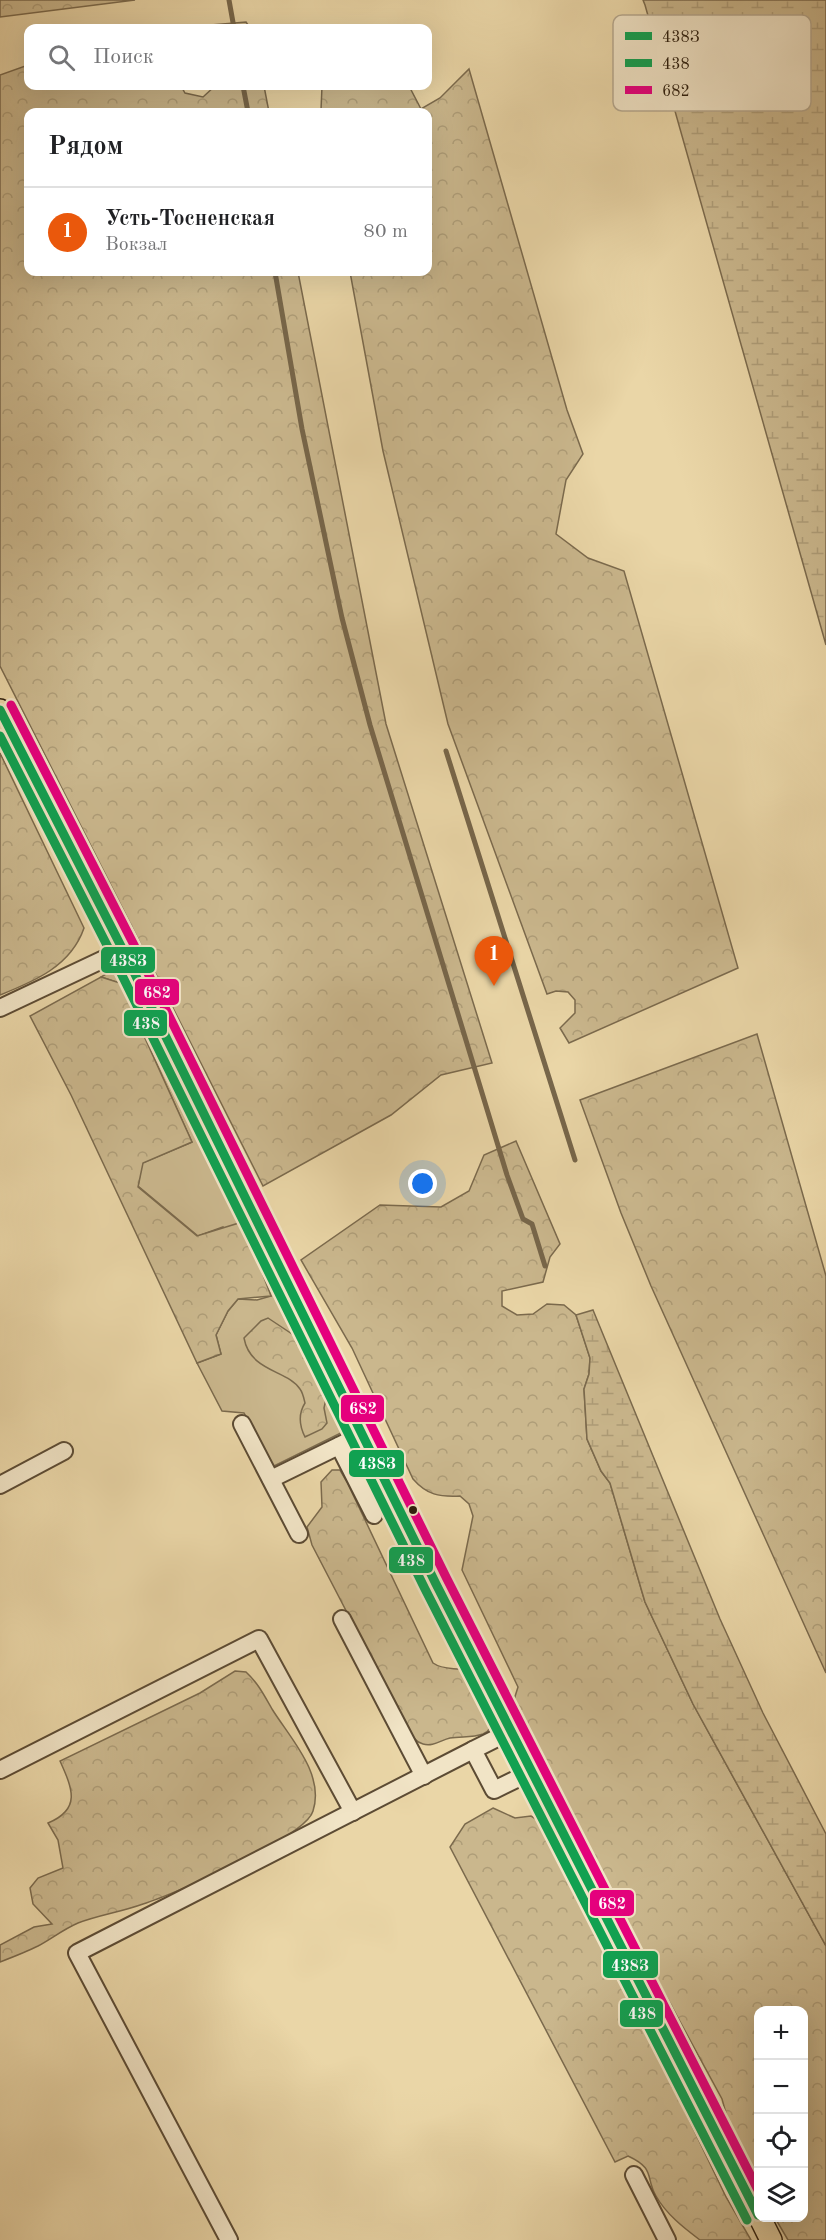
<!DOCTYPE html>
<html lang="ru">
<head>
<meta charset="utf-8">
<style>
  :root { --surface:#fff; --page:#f2f2f2; --text:#202124; --muted:#757577; --line:#e0e0e0; --accent:#ea580c }
  body { margin:0; font-family:"Old Standard TT",serif; background:var(--page); color:var(--text) }
  .controls { position:absolute; right:18px; bottom:18px; display:grid; overflow:hidden; border-radius:12px; box-shadow:0 6px 24px #0002 }
  .controls button { width:54px; height:54px; display:grid; place-items:center; padding:0; border:0; border-bottom:2px solid var(--line); background:var(--surface); color:var(--text); font:30px sans-serif }
  .you { position:absolute; left:423px; top:1184px; width:21px; height:21px; margin:-15px; border:4px solid #fff; border-radius:50%; background:#1a73e8; box-shadow:0 0 0 9px #1a73e833 }
  .badge { display:grid; place-items:center; width:39px; height:39px; border-radius:50%; background:var(--accent); color:#fff; font-size:20px; font-weight:700 }
  .pin { position:absolute; translate:-50% -50px; filter:drop-shadow(0 2px 3px #0008) }
  .pin::after { content:''; position:absolute; top:32px; width:21px; height:18px; background:inherit; clip-path:polygon(0 0,100% 0,50% 100%) }
  .list { margin:0; padding:0; list-style:none }
  h2 { display:flex; justify-content:space-between; align-items:center; height:78px; margin:0; padding:0 24px; font-size:26px }
  h2 small { font-size:20px; font-weight:400; color:var(--muted) }
  .list li { display:grid; grid-template-columns:39px 1fr auto; gap:18px; align-items:center; box-sizing:border-box; height:90px; padding:0 24px; border-top:2px solid var(--line) }
  .list b { display:block; font-size:22px; white-space:nowrap }
  .list p { margin:0; font-size:20px; white-space:nowrap; color:var(--muted) }
  .list em { font-size:20px; font-style:normal; color:var(--muted) }
  .icon { flex:none; width:33px; height:33px; fill:none; stroke:currentColor; stroke-width:2; stroke-linecap:round; stroke-linejoin:round }
  .map { position:relative; flex:none; width:826px; height:2240px; overflow:hidden }
  .search { position:absolute; background:var(--surface); box-shadow:0 6px 24px #0002; left:24px; top:24px; width:408px; height:66px; display:flex; align-items:center; gap:15px; box-sizing:border-box; padding:0 21px; border-radius:12px; color:var(--muted); font-size:22px }
  .panel { position:absolute; background:var(--surface); box-shadow:0 6px 24px #0002; left:24px; top:108px; width:408px; height:168px; border-radius:12px }
  .map>svg:first-child { display:block }
  .grass { fill:#cab78d; stroke:#7b6a4d; stroke-width:1.5 }
  .forest { fill:url(#forest-crowns); stroke:#7b6a4d; stroke-width:1.5 }
  .wetland { fill:url(#wetland-marsh); stroke:#7b6a4d; stroke-width:1.5 }
  .lines { fill:none; stroke-linecap:round; stroke-linejoin:round }
  .stream { stroke:#77664a; stroke-width:5 }
  .minor-casing { stroke:#5c4b34; stroke-width:20 }
  .major-casing { stroke:#2c1d0d; stroke-width:24 }
  .minor { stroke:#f1e4c6; stroke-width:16 }
  .major { stroke:#ead6a7; stroke-width:21 }
  .bus-1-casing { stroke:#f1e4c6; stroke-width:14 }
  .bus-2-casing { stroke:#f1e4c6; stroke-width:14 }
  .bus-3-casing { stroke:#f1e4c6; stroke-width:14 }
  .bus-1 { stroke:#11a151; stroke-width:9 }
  .bus-2 { stroke:#11a151; stroke-width:9 }
  .bus-3 { stroke:#e5007d; stroke-width:9 }
  .bus-dot { fill:#2c1d0d; stroke:#f1e4c6; stroke-width:2 }
  .key { fill:#f1e4c6; stroke:#b6a88e; stroke-width:1.5 }
  .key-label { font-size:16px; fill:#2c1d0d }
  .line-badge { stroke:#f1e4c6; stroke-width:2 }
  .badge-label { font-size:16px; text-anchor:middle; font-weight:bold; fill:#fff }
</style>
</head>
<body>
<div class="map">
<svg width="826" height="2240" viewBox="0 0 826 2240">
  <defs>
    <pattern id="forest-crowns" width="20" height="18" patternUnits="userSpaceOnUse" patternTransform="scale(1.5)"><rect width="20" height="18" fill="#cab78d"/><path d="M2 6a3 3 0 1 1 6 0M12 15a3 3 0 1 1 6 0" fill="none" stroke="#ae9d78"/></pattern>
    <pattern id="wetland-marsh" width="20" height="14" patternUnits="userSpaceOnUse" patternTransform="scale(1.5)"><rect width="20" height="14" fill="#cab78d"/><path d="M1 5h8M5 5V1M11 12h8M15 12V8" fill="none" stroke="#ae9d78"/></pattern>
  </defs>
  <rect width="100%" height="100%" fill="#ead6a7"/>
  <filter id="stains"><feTurbulence type="fractalNoise" baseFrequency=".00333" numOctaves="4"/><feColorMatrix values="0 0 0 0 .2 0 0 0 0 .09 0 0 0 0 .02 0 0 0 .5 -.17"/></filter>
  <radialGradient id="worn" r=".72"><stop offset=".6" stop-color="#630" stop-opacity="0"/><stop offset="1" stop-color="#630" stop-opacity=".3"/></radialGradient>
  <polygon class="grass" points="111,971 125,971 349,1429 272,1467 244,1413 222,1411 197,1363 221,1354 216,1335 228,1311 238,1299 257,1300 271,1296 262,1274 223,1227 198,1236 138,1186 142,1163 192,1142 120,983 101,977"/>
  <g class="forest">
    <polygon points="0,0 135,0 0,17"/>
    <polygon points="246,22 250,28 211,28 211,25"/>
    <polygon points="28,65 28,86 181,86 185,93 203,97 215,86 264,86 269,112 28,112 28,272 298,272 386,724 492,1063 441,1075 391,1115 263,1186 0,666 0,75"/>
    <polygon points="469,69 567,410 583,454 566,480 556,534 588,558 624,571 738,968 569,1043 560,1028 575,1013 575,1000 568,992 556,991 547,994 448,724 383,451 350,272 428,272 428,112 322,112 321,110 322,86 409,86 421,109 440,98"/>
    <path d="M0,753l84,175c-13,38 -49,53 -84,67z"/>
    <polygon points="101,977 120,983 192,1142 143,1163 138,1187 197,1236 239,1223 251,1243 271,1296 238,1299 228,1311 216,1335 221,1354 197,1363 71,1095 30,1016"/>
    <polygon points="757,1034 826,1276 826,1673 651,1286 621,1213 580,1100"/>
    <path d="M516,1141l44,103 -10,13 -7,25 -41,9v15l15,9 16,-1 14,-10 17,1 12,10 14,43 -1,16 -5,15 3,50 14,32 9,12 35,119 48,102 133,242v294h-38l-13,-22h29v-208h-46v178l-22,-39 -14,-50 -128,-236 -81,-160 5,-16 -56,-117 11,-54 -4,-12 -9,-8c-21,1 -33,-1 -47,-17l-61,-131 -51,-88 79,-55 61,2 28,-16 15,-36z"/>
    <path d="M268,1318l27,18 31,63 -2,9 3,15 -5,6 -17,8c-6,-12 -7,-23 0,-34 -1,-4 -2,-10 -5,-14 -12,-19 -50,-17 -56,-51l17,-17z"/>
    <path d="M332,1470h8l7,12 86,181c14,10 31,1 43,14 10,13 28,48 7,57 -11,4 -22,2 -33,4 -9,2 -17,9 -27,6 -8,-2 -12,-10 -16,-16l-95,-183 -5,-18 15,-20 -1,-25z"/>
    <path d="M235,1671l11,1c12,11 18,23 26,37 18,29 53,65 41,102 -7,26 -141,84 -170,93 -22,8 -44,11 -65,19 -14,6 -27,16 -40,23 -12,6 -25,11 -38,16v-17l34,-18 18,-3 -19,-20 -3,-16 8,-10 25,-10 -5,-28 -10,-17c34,-14 24,-35 12,-62l140,-68z"/>
    <path d="M493,1808l22,10 16,-2 13,8 10,14 172,359 25,43h-51c-16,-12 -34,-26 -44,-44 -11,-19 0,-27 -28,-40l-13,6 -165,-315 15,-23z"/>
  </g>
  <g class="wetland">
    <polygon points="643,0 826,0 826,645 645,5"/>
    <polygon points="593,1310 720,1619 763,1713 826,1834 826,1946 693,1704 645,1602 610,1483 601,1471 587,1439 584,1389 589,1374 590,1358 576,1315"/>
  </g>
  <g class="lines">
    <g class="stream">
      <polyline points="229,0 234,28"/>
      <polyline points="243,86 248,112"/>
      <polyline points="275,272 302,429 342,618 370,725 507,1175 523,1219 532,1224 545,1266"/>
      <polyline points="446,751 575,1160"/>
    </g>
    <g class="minor-casing">
      <g id="minor">
        <polyline points="0,1008 123,950"/>
        <polyline points="242,1424 299,1534"/>
        <polyline points="339,1446 374,1515"/>
        <polyline points="271,1479 363,1434"/>
        <polyline points="0,1485 64,1451"/>
        <polyline points="342,1619 424,1776"/>
        <polyline points="511,1731 473,1750 494,1790 533,1771"/>
        <polyline points="0,1770 259,1639 353,1812"/>
        <polyline points="634,2175 667,2240"/>
        <polyline points="229,2240 77,1953 473,1750"/>
      </g>
    </g>
    <g class="major-casing">
      <g id="major">
        <polyline points="0,710 123,950 436,1584 758,2215"/>
        <polyline points="760,2218 771,2240"/>
      </g>
    </g>
    <use href="#minor" class="minor"/>
    <use href="#major" class="major"/>
    <g class="bus-1-casing">
      <polyline id="bus-1" points="0,710 123,950 436,1584 758,2215"/>
    </g>
    <g class="bus-2-casing">
      <polyline id="bus-2" points="0,736 112,955 425,1589 747,2220"/>
    </g>
    <g class="bus-3-casing">
      <polyline id="bus-3" points="11,705 134,945 447,1579 758,2190"/>
    </g>
    <use href="#bus-1" class="bus-1"/>
    <use href="#bus-2" class="bus-2"/>
    <use href="#bus-3" class="bus-3"/>
  </g>
  <circle class="bus-dot" cx="413" cy="1510" r="5"/>
  <rect x="613" y="15" width="198" height="96" rx="9" class="key"/>
  <rect x="625" y="32" width="27" height="8" fill="#11a151"/>
  <rect x="625" y="59" width="27" height="8" fill="#11a151"/>
  <rect x="625" y="86" width="27" height="8" fill="#e5007d"/>
  <g class="key-label">
    <text x="662" y="42">438З</text>
    <text x="662" y="69">438</text>
    <text x="662" y="96">682</text>
  </g>
  <g class="line-badge">
    <rect x="100" y="946" width="56" height="28" rx="6" fill="#11a151"/>
    <rect x="134" y="978" width="46" height="28" rx="6" fill="#e5007d"/>
    <rect x="123" y="1009" width="45" height="28" rx="6" fill="#11a151"/>
    <rect x="340" y="1394" width="45" height="29" rx="6" fill="#e5007d"/>
    <rect x="348" y="1449" width="57" height="29" rx="6" fill="#11a151"/>
    <rect x="388" y="1546" width="46" height="28" rx="6" fill="#11a151"/>
    <rect x="589" y="1889" width="46" height="28" rx="6" fill="#e5007d"/>
    <rect x="602" y="1950" width="57" height="29" rx="6" fill="#11a151"/>
    <rect x="619" y="1999" width="45" height="29" rx="6" fill="#11a151"/>
  </g>
  <g class="badge-label">
    <text x="128" y="966">438З</text>
    <text x="157" y="998">682</text>
    <text x="146" y="1029">438</text>
    <text x="363" y="1414">682</text>
    <text x="377" y="1469">438З</text>
    <text x="411" y="1566">438</text>
    <text x="612" y="1909">682</text>
    <text x="630" y="1971">438З</text>
    <text x="642" y="2019">438</text>
  </g>
  <rect width="100%" height="100%" filter="url(#stains)"/>
  <rect width="100%" height="100%" fill="url(#worn)"/>
</svg>
<div class="controls">
<button>+</button>
<button>−</button>
<button><svg class="icon" aria-label="locate" viewBox="0 0 24 24"><circle cx="12" cy="12" r="6"/><path d="M12 2v4M12 18v4M2 12h4M18 12h4"/></svg></button>
<button><svg class="icon" aria-label="layers" viewBox="0 0 24 24"><path d="M12 4l9 5-9 5-9-5zM3 14l9 5 9-5"/></svg></button>
</div>
<div class="you"></div>
<div class="pin badge" style="left:494px;top:986px">1</div>
<div class="search"><svg class="icon" aria-label="search" viewBox="0 0 24 24"><circle cx="10" cy="10" r="6"/><path d="M15 15l6 6"/></svg>Поиск</div>
<section class="panel">
<h2>Рядом<small></small></h2>
<ul class="list">
<li><span class="badge">1</span><div><b>Усть-Тосненская</b><p>Вокзал</p></div><em>80 m</em></li>
</ul>
</section>
</div>
</body>
</html>
